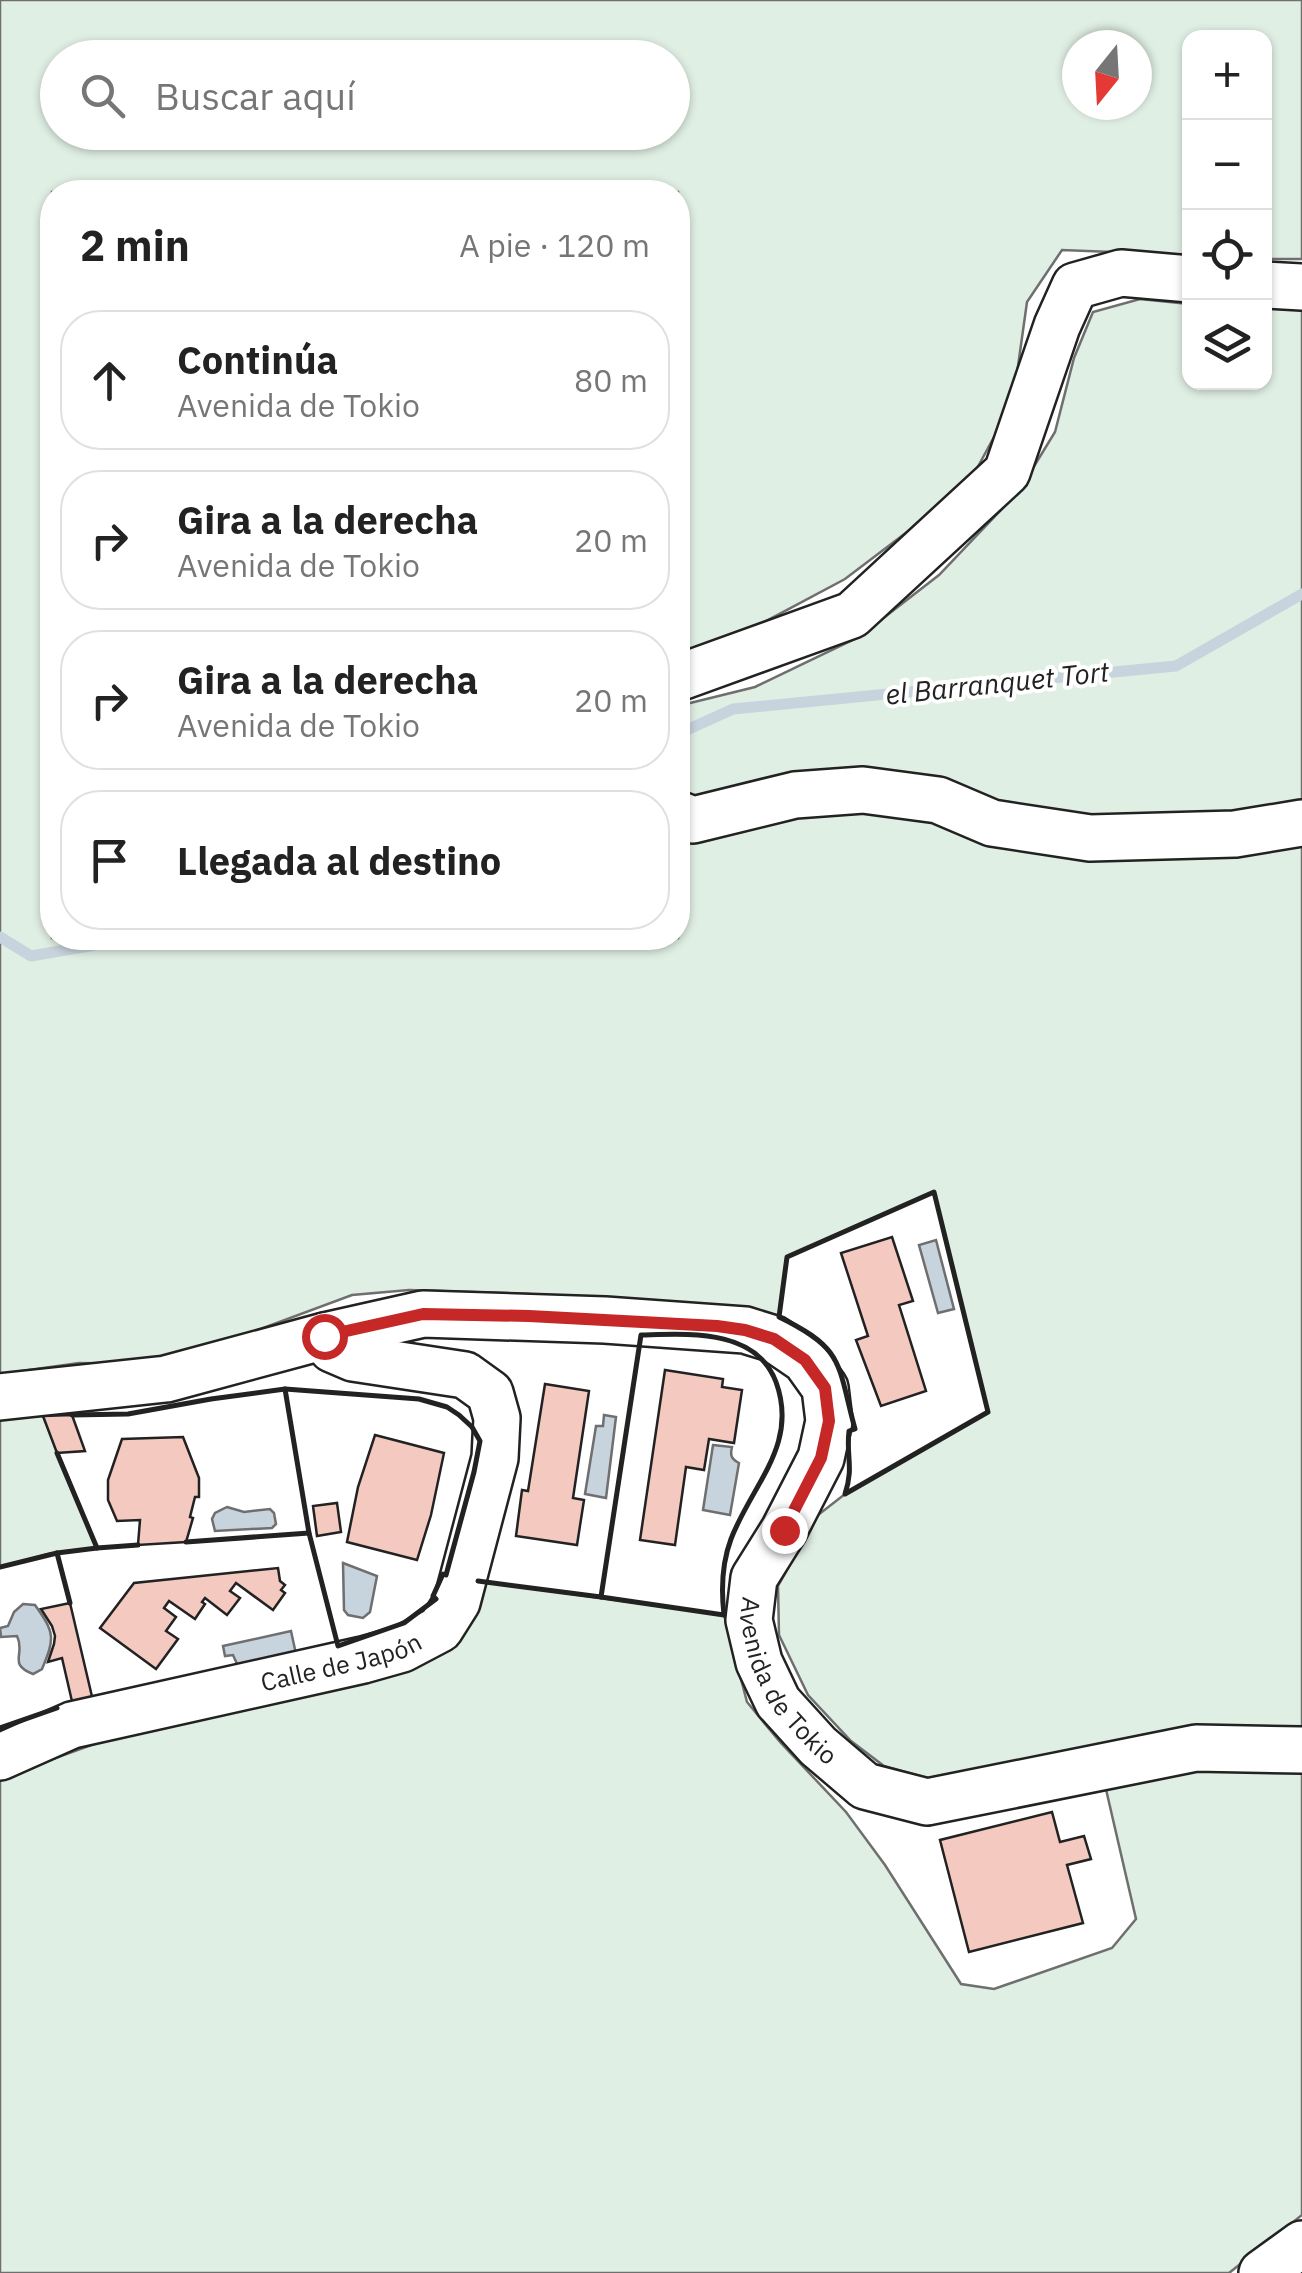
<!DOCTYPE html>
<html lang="es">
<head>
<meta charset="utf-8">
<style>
  :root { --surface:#fff; --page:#f2f2f2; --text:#222; --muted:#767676; --line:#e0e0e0 }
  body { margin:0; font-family:"IBM Plex Sans",sans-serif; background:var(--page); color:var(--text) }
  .controls { position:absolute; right:30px; top:30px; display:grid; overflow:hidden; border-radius:20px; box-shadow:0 2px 8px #0004 }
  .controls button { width:90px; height:90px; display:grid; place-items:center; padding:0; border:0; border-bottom:2px solid var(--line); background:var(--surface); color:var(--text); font:50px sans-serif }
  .compass { position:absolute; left:1062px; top:30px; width:90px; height:90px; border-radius:50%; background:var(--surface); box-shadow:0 2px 8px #0004; rotate:198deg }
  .stop { position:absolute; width:30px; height:30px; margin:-22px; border:8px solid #c62828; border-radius:50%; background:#fff }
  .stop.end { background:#c62828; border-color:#fff; box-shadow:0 2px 10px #0008 }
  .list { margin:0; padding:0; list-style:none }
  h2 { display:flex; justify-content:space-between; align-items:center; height:130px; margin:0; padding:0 40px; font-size:42px }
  h2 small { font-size:32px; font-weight:400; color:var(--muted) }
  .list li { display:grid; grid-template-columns:65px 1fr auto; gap:30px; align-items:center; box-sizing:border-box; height:140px; margin:0 20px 20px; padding:0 20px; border:2px solid var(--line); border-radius:40px }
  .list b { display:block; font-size:38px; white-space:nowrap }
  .list p { margin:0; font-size:32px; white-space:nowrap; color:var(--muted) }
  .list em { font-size:32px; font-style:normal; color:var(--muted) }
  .icon { flex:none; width:55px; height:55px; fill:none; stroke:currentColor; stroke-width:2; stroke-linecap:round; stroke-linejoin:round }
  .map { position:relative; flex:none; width:1302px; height:2273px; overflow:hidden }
  .search { position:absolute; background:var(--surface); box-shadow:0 2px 8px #0004; left:40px; top:40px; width:650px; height:110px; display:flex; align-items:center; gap:25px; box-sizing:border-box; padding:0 35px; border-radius:55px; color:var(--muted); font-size:38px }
  .panel { position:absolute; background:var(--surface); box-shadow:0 2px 8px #0004; left:40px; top:180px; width:650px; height:770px; border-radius:40px }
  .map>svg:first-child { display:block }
  .green { fill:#e0efe3; stroke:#6f6f6f; stroke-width:2.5; fill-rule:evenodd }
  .water { fill:#c7d3dd; stroke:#6f6f6f; stroke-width:2.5 }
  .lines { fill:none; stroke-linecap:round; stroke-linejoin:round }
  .stream { stroke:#c7d3dd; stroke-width:11 }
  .building { fill:#f3c9c0; stroke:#222; stroke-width:2.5 }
  .minor-casing { stroke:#222; stroke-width:50 }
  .minor { stroke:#fff; stroke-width:45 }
  .wall { stroke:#222; stroke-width:5 }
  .route { stroke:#c62828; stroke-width:12 }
  .labels { text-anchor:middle; stroke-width:8; stroke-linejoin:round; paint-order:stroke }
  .street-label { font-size:25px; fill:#222; stroke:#fff }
  .water-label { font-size:28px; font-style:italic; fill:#222; stroke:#fff }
</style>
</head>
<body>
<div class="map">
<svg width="1302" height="2273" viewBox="0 0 1302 2273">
  <rect width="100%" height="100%" fill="#fff"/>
  <g class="green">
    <path d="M0,0h1302v259h-37l-1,-221h-74l-1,217 -127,-5 -35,52 -14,100 -38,70 -68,60 -62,47 -135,72 -32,8v-467h-626v746h626v-110l134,-24 490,32v893l-150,4 -218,47 -50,-14 -33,-25 -43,-46 -29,-60 -1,-49 40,-71 27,-21 143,-82 -54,-220 -147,65 -8,60 -132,-14 -118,-9 -120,-4 -57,5 -159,59 -44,10 -70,-1 -79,11zM1077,45h60v60h-60zM58,58h614v74h-614z"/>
    <polygon points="1140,299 1189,304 1190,382 1264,382 1265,306 1302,304 1302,806 1132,822 701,803 678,797 678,706 755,687 859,637 939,575 1019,491 1055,432 1074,358 1093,312"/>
    <polygon points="0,1416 43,1416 97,1548 48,1554 0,1567"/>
    <polygon points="478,1581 724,1615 747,1702 780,1742 846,1812 885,1865 961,1984 994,1989 1112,1948 1136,1919 1105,1785 1186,1771 1302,1769 1302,2215 1229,2273 0,2273 0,1778 133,1730 379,1675"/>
  </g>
  <g class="water">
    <polygon points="936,1240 954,1309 938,1313 919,1245"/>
    <polygon points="604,1415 616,1417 606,1498 585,1494 596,1426 603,1426"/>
    <path d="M713,1445l19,2c-2,8 -1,12 7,16l-9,52 -27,-5z"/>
    <polygon points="227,1507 244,1512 270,1509 274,1513 276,1524 272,1528 215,1531 212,1519 215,1513"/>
    <polygon points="343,1563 377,1576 370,1612 363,1618 348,1615 344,1610"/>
    <path d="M23,1604l12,1c20,28 20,33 7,64l-9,5c-26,-10 -7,-20 -16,-38l-16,1 -1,-9 8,-2 6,-14z"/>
    <polygon points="291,1631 296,1654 238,1666 233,1655 225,1656 223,1646"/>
  </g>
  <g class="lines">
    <g class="stream">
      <polyline points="678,734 733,709 1176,666 1302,594"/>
      <polyline points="0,937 31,956 135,938"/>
    </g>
  </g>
  <g class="building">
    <polygon points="892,1237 913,1301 899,1305 926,1391 881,1406 856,1340 868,1336 841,1253"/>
    <polygon points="665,1370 723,1379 722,1387 742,1390 734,1443 709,1439 704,1470 686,1467 675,1545 640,1540"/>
    <polygon points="545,1384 589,1391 573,1498 584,1500 577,1545 516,1536 522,1490 528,1491"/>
    <polygon points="72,1415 85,1451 57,1453 43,1416"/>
    <polygon points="375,1435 444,1453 431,1515 417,1560 347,1542 358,1487"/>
    <polygon points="183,1437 199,1478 199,1497 195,1497 190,1517 193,1518 186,1542 138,1545 140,1520 117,1521 108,1500 108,1480 122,1439"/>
    <polygon points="337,1503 341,1532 317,1536 313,1506"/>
    <polygon points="278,1568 280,1581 285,1585 281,1590 285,1593 273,1610 236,1583 230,1591 240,1598 227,1615 205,1598 202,1602 205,1604 195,1619 169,1601 164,1608 176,1617 166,1631 178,1639 156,1669 100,1628 134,1583"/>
    <polygon points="70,1603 94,1705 74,1710 62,1658 48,1662 54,1644 55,1636 52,1626 41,1609"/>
    <polygon points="1052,1812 1060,1842 1084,1836 1091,1859 1067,1865 1083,1923 969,1952 940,1840"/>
  </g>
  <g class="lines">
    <g class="minor-casing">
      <g id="minor">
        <polyline points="1264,285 1302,287"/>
        <polyline points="678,678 852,615 1007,472 1057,326 1075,286 1121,273 1190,279"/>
        <polyline points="678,814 693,820 795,795 863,790 938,800 992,823 1090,838 1235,834 1302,823"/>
        <path id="s1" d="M0,1397l166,-18 159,-43 98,-22 182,6 140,10 29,9 31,21 20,28 4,33 -8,37 -37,72 -30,48 -5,42 10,42 19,40 40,44 47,40 62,16 269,-54 106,2"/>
        <path id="s2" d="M0,1757l72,-32 291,-65 39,-11 38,-20 17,-27 38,-144 2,-40 -7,-25 -25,-18 -112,-17 -21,-9 -7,-13"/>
        <polyline points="1262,2273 1302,2244"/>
      </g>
    </g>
    <use href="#minor" class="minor"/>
    <g class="wall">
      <path d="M934,1192l54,220 -143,82c9,-27 1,-37 4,-63l6,-2c-18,-66 -10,-80 -76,-112l8,-60z"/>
      <path d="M641,1335c47,-1 115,-7 135,47 23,63 -24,102 -45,157 -9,24 -10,50 -7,76l-123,-18z"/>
      <polygon points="285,1389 419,1399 447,1407 459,1415 472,1427 480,1441 474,1472 446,1575 443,1574 433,1596 436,1599 404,1623 338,1646 309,1533"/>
      <polyline points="72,1415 128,1414 211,1399 285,1389"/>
      <polyline points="57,1453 97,1548 138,1545"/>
      <polyline points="186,1542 309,1533"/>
      <polyline points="0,1567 57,1553"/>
      <polyline points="478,1581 601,1597"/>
      <polyline points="70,1603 57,1553 97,1548"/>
      <polyline points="0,1728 57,1708"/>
    </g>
  </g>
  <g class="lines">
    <polyline class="route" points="324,1336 423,1314 529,1316 717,1326 745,1330 774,1339 805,1360 825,1388 829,1421 821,1458 784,1530"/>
  </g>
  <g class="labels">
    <g class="street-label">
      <text dy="9" stroke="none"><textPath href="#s2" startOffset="355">Calle de Japón</textPath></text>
      <text dy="9" stroke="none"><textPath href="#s1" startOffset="1180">Avenida de Tokio</textPath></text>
    </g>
    <g class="water-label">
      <text transform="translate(997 683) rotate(-6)" y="10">el Barranquet Tort</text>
    </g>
  </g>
</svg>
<div class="controls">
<button>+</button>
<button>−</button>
<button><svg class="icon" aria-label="locate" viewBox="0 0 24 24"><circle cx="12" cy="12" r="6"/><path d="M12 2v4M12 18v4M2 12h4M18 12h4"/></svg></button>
<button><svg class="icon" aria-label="layers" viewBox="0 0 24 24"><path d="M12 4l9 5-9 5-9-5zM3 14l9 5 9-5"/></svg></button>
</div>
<svg class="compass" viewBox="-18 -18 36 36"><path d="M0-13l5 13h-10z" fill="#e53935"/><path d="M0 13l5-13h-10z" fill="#767676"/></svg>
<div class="stop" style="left:324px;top:1336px"></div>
<div class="stop end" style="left:784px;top:1530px"></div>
<div class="search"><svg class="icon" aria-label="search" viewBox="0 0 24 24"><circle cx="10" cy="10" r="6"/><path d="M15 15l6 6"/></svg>Buscar aquí</div>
<section class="panel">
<h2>2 min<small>A pie · 120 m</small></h2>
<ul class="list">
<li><svg class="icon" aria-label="ahead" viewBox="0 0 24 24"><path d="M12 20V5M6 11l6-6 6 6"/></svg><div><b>Continúa</b><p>Avenida de Tokio</p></div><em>80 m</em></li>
<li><svg class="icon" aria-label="right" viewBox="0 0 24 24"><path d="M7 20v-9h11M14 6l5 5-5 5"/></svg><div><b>Gira a la derecha</b><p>Avenida de Tokio</p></div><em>20 m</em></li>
<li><svg class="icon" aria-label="right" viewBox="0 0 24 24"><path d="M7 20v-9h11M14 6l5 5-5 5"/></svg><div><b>Gira a la derecha</b><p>Avenida de Tokio</p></div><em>20 m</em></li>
<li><svg class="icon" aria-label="arrive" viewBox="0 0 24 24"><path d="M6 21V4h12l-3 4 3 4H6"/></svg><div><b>Llegada al destino</b></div></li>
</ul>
</section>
</div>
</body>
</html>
